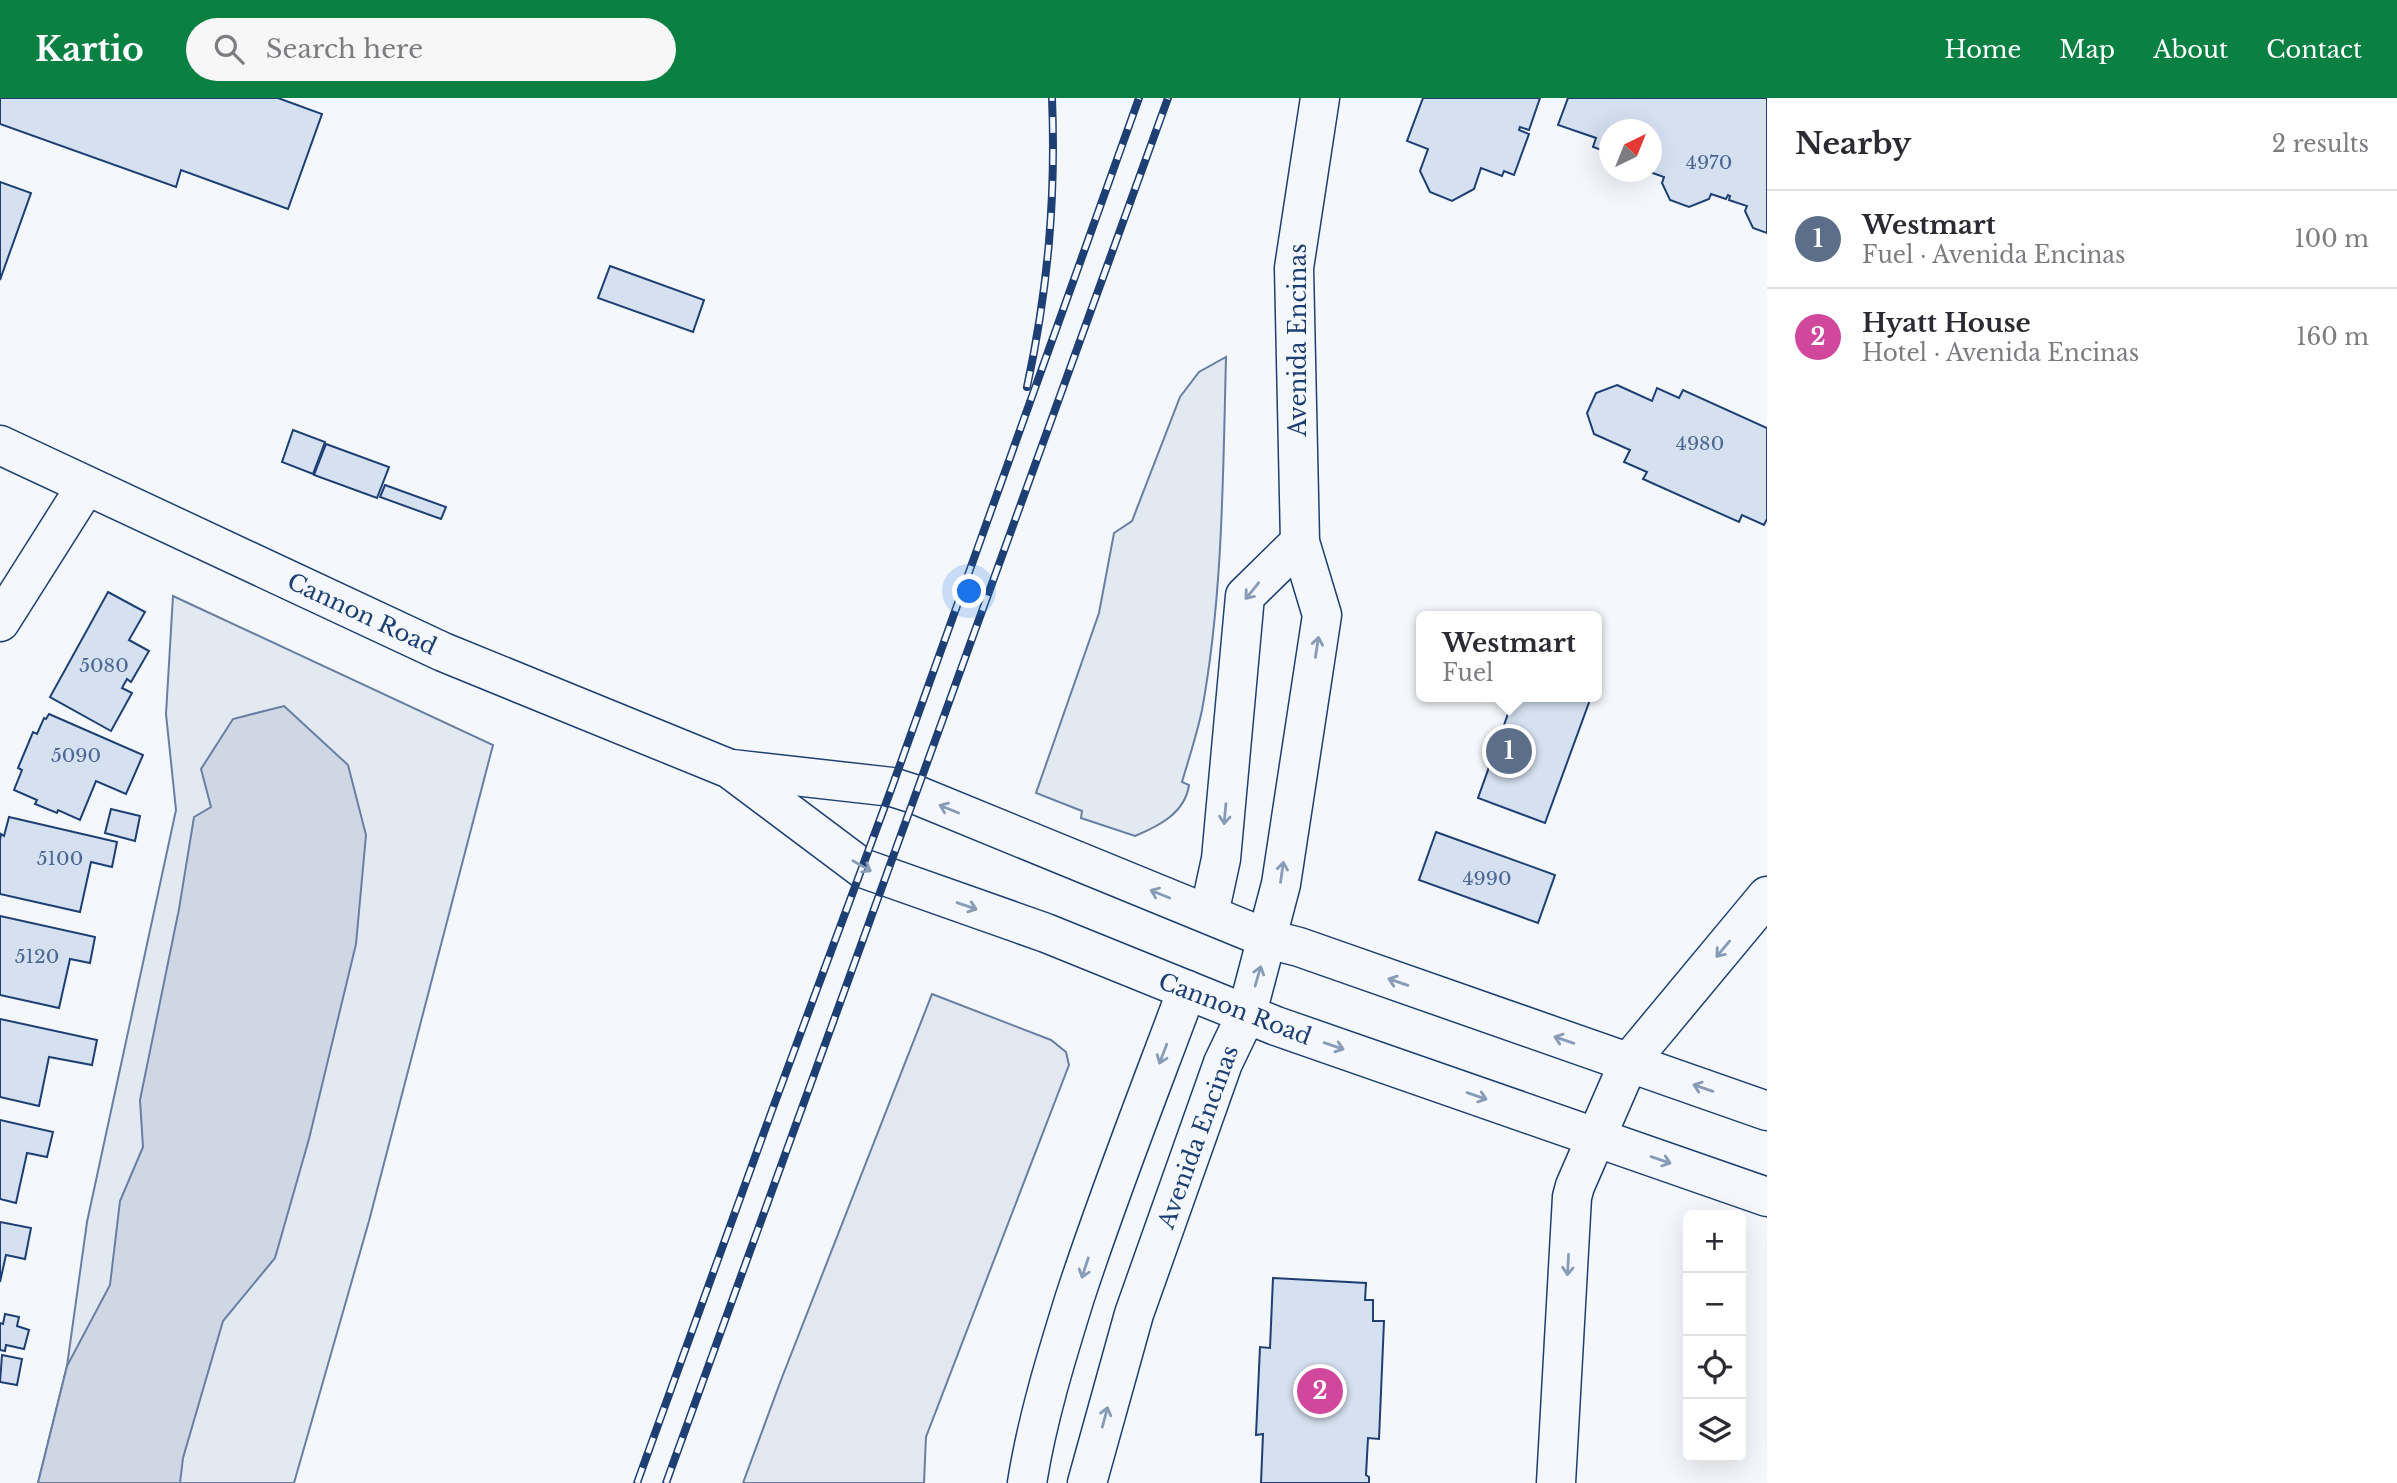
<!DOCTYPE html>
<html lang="en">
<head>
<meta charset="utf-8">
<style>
  :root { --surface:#fff; --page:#f7f7f7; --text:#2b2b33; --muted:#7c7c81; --line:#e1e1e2; --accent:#0b8043 }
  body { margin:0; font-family:"Libre Baskerville",serif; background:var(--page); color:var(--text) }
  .controls { position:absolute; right:21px; bottom:21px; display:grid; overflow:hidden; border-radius:10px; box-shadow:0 7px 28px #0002 }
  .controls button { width:63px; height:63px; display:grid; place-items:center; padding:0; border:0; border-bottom:2px solid var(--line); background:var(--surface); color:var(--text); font:35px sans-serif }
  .compass { position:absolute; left:1599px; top:21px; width:63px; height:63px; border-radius:50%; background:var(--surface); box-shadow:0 7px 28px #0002; rotate:43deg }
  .you { position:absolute; left:970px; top:494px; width:24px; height:24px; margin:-18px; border:5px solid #fff; border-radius:50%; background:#1a73e8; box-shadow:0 0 0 10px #1a73e833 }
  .badge { display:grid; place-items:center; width:46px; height:46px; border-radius:50%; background:var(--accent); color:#fff; font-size:23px; font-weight:700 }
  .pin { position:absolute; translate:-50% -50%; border:4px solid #fff; box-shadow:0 2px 7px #0006 }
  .popup { position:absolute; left:1416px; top:513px; width:186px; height:91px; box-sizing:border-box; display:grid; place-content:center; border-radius:10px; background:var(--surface); filter:drop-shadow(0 2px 5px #0005); font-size:23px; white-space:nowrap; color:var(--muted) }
  .popup b { font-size:26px; color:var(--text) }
  .popup::after { content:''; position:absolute; left:50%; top:100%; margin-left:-14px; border:14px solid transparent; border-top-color:var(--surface) }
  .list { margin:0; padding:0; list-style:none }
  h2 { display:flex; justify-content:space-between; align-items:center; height:91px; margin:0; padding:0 28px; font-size:30px }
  h2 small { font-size:23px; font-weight:400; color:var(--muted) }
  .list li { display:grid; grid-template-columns:46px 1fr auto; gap:21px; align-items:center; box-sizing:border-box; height:98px; padding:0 28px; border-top:2px solid var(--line) }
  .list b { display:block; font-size:26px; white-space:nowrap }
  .list p { margin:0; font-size:23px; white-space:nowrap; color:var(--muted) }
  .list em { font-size:23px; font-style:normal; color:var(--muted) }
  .icon { flex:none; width:38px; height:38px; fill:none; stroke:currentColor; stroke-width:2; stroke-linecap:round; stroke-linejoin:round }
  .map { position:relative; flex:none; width:1767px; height:1385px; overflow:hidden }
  header { display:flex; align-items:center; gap:42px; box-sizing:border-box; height:98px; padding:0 35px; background:var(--accent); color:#fff }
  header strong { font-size:33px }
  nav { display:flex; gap:38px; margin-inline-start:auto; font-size:24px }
  .search { width:490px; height:63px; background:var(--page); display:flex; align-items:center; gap:18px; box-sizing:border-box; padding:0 24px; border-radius:38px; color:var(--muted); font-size:26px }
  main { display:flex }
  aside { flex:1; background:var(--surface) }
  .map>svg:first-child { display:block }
  .green { fill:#e3e9f0; stroke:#687fa3; stroke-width:2 }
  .parking { fill:#e3e8f0; stroke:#687fa3; stroke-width:2 }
  .water { fill:#cfd7e4; stroke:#687fa3; stroke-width:2 }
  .building { fill:#d5e0f0; stroke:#1d3f73; stroke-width:2 }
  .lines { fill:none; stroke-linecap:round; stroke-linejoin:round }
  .minor-casing { stroke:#1d3f73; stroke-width:41 }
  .major-casing { stroke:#1d3f73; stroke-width:41 }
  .highway-casing { stroke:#1d3f73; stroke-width:41 }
  .minor { stroke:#f4f7fb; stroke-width:38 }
  .major { stroke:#f4f7fb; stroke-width:38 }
  .highway { stroke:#f4f7fb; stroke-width:38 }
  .rail-casing { stroke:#1d3f73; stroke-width:8 }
  .rail { stroke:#f4f7fb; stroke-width:5; stroke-dasharray:16; stroke-linecap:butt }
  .oneway { stroke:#889bb7 }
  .labels { text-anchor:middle; stroke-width:5; stroke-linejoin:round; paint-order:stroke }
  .number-label { font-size:19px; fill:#4b6792 }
  .street-label { font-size:23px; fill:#1d3f73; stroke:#f4f7fb }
</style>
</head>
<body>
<header>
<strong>Kartio</strong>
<div class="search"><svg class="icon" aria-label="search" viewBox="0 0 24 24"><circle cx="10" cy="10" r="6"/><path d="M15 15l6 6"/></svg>Search here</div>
<nav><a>Home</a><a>Map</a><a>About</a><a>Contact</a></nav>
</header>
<main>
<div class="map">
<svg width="1767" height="1385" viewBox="0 0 1767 1385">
  <rect width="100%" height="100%" fill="#f4f7fb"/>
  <g class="green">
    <path d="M1226,259c-3,116 -3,239 -24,353 -5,24 -13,48 -20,72l7,3c-4,28 -30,41 -54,51l-54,-18 1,-7 -46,-18 63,-180 15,-80 18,-12 48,-124 19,-25z"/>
    <polygon points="173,498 493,647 369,1123 294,1385 38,1385 67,1268 87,1124 176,712 166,616"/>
  </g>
  <polygon class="parking" points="932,896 1051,942 1066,954 1069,967 926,1339 924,1385 743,1385 781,1282"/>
  <polygon class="water" points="284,608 348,667 366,737 356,846 309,1041 275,1160 223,1223 183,1360 180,1385 38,1385 67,1268 110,1187 120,1103 143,1049 140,1002 179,811 194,719 211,709 201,671 233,621"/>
  <g class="building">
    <polygon points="0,0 278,0 322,16 288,111 181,72 176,89 0,26"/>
    <polygon points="1423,0 1540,0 1529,32 1520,29 1519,32 1529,36 1514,77 1504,73 1502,78 1481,70 1474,91 1452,103 1430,94 1420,73 1428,51 1407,43"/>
    <polygon points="1568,0 1767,0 1767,135 1753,130 1745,113 1747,108 1729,102 1730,98 1728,97 1726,101 1711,96 1709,101 1689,109 1670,102 1662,85 1664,79 1650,74 1652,74 1652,32 1610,32 1610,55 1593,49 1596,40 1558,27"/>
    <polygon points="0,84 31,95 0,182"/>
    <polygon points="610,168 704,202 693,234 598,200"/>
    <polygon points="1617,287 1652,303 1657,290 1679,300 1683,292 1767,330 1767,421 1764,427 1742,417 1739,424 1643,381 1647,374 1624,364 1630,352 1594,336 1587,315 1596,295"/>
    <polygon points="293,332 325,344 313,376 282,364"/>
    <polygon points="326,346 389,369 377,400 314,377"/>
    <polygon points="385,387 446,409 441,421 380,399"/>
    <polygon points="108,494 145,514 129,542 149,553 131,584 127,581 122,590 132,595 111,633 50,599"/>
    <polygon points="1514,599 1591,599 1545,725 1478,700"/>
    <polygon points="49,616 143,657 126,696 96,683 80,722 58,712 57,715 35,706 37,702 14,692 22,672 18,670 33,634 37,636 44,620 46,621"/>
    <polygon points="111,711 140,718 135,743 105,735"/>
    <polygon points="9,719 117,744 112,769 91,764 80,814 0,796 0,742 1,736 4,738"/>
    <polygon points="1436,734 1555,777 1538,825 1419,782"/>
    <polygon points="0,818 95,839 90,865 70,861 59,910 0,897"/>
    <polygon points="0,921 97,942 92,967 49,959 39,1008 0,999"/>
    <polygon points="0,1022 53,1034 47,1059 27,1055 16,1105 0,1101"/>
    <polygon points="0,1124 31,1130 25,1161 6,1157 0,1184"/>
    <polygon points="1273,1180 1366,1185 1365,1202 1373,1202 1373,1223 1384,1223 1379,1341 1368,1340 1366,1377 1369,1379 1369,1385 1261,1385 1263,1336 1256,1337 1260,1249 1270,1250"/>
    <polygon points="5,1216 19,1219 17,1228 29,1232 24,1251 6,1247 5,1253 0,1252 0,1225 3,1226"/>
    <polygon points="2,1257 22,1261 17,1287 0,1284"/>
  </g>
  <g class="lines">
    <g class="minor-casing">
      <g id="minor">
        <polyline points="0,524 86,388"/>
        <polyline points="1209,816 1221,761 1245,498 1300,444"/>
        <path d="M1027,1385c10,-63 29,-125 48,-186 34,-104 74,-205 112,-307"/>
        <polyline points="1087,1385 1134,1216 1223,965 1247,915 1281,786 1322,517 1300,444 1294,170 1320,0"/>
      </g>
    </g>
    <g class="major-casing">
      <g id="major">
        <polyline points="0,347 443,554 730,671 862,770 1046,835 1276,928 1767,1099"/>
        <polyline points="732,671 892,689 914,696 1268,841 1299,849 1767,1013"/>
      </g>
    </g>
    <g class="highway-casing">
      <polyline id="highway" points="1556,1385 1572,1099 1575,1088 1629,964 1767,798"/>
    </g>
    <use href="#minor" class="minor"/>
    <use href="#major" class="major"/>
    <use href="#highway" class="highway"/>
    <g class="rail-casing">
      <g id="rail">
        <path d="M1027,289c21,-98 29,-189 25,-289"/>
        <polyline points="637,1385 771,1015 892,689 1139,0"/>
        <polyline points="666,1385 1168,0"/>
      </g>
    </g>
    <use href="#rail" class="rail"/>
  </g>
  <defs><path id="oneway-shaft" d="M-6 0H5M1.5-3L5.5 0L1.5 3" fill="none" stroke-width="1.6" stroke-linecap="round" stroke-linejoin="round" transform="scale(1.75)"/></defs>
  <g class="oneway">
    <use href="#oneway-shaft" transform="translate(1252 493) rotate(129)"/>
    <use href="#oneway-shaft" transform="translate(1317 549) rotate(-81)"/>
    <use href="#oneway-shaft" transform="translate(949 711) rotate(-158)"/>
    <use href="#oneway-shaft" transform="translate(1225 716) rotate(95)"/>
    <use href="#oneway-shaft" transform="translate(862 768) rotate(30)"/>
    <use href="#oneway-shaft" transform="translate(1282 774) rotate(-82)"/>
    <use href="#oneway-shaft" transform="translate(1160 796) rotate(-158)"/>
    <use href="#oneway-shaft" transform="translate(967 808) rotate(19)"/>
    <use href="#oneway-shaft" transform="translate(1723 851) rotate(130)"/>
    <use href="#oneway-shaft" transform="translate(1258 878) rotate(-74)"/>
    <use href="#oneway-shaft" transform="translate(1398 884) rotate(-161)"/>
    <use href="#oneway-shaft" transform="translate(1564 942) rotate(-161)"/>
    <use href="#oneway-shaft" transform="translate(1334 948) rotate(19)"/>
    <use href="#oneway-shaft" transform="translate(1163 956) rotate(111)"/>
    <use href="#oneway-shaft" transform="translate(1703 990) rotate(-161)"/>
    <use href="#oneway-shaft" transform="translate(1477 998) rotate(19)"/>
    <use href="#oneway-shaft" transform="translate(1661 1062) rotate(19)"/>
    <use href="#oneway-shaft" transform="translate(1568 1167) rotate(93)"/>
    <use href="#oneway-shaft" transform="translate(1085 1170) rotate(108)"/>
    <use href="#oneway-shaft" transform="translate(1105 1319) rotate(-75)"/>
  </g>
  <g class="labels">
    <g class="number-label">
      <text x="1709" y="71">4970</text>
      <text x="1700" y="352">4980</text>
      <text x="104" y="574">5080</text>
      <text x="76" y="664">5090</text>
      <text x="60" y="767">5100</text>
      <text x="1487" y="787">4990</text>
      <text x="37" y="865">5120</text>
    </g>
    <g class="street-label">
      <text transform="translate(1298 242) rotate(-90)" y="8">Avenida Encinas</text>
      <text transform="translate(362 516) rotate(25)" y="8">Cannon Road</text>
      <text transform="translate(1235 911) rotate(21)" y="8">Cannon Road</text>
      <text transform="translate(1198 1039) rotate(-70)" y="8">Avenida Encinas</text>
    </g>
  </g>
</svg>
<div class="controls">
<button>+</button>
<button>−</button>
<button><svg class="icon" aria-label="locate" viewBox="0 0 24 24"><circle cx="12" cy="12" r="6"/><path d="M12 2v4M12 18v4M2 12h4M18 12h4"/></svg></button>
<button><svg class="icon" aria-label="layers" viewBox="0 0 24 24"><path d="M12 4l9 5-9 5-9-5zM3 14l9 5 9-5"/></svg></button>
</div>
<svg class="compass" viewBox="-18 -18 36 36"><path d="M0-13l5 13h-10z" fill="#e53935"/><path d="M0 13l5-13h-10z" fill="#7c7c81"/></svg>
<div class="you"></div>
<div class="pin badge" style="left:1509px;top:653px;background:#5c6f8a">1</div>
<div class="popup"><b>Westmart</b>Fuel</div>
<div class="pin badge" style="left:1320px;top:1293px;background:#d1479c">2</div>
</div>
<aside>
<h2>Nearby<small>2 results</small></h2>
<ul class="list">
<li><span class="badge" style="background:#5c6f8a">1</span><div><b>Westmart</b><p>Fuel · Avenida Encinas</p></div><em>100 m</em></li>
<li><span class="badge" style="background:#d1479c">2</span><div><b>Hyatt House</b><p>Hotel · Avenida Encinas</p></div><em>160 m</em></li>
</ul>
</aside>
</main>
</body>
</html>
